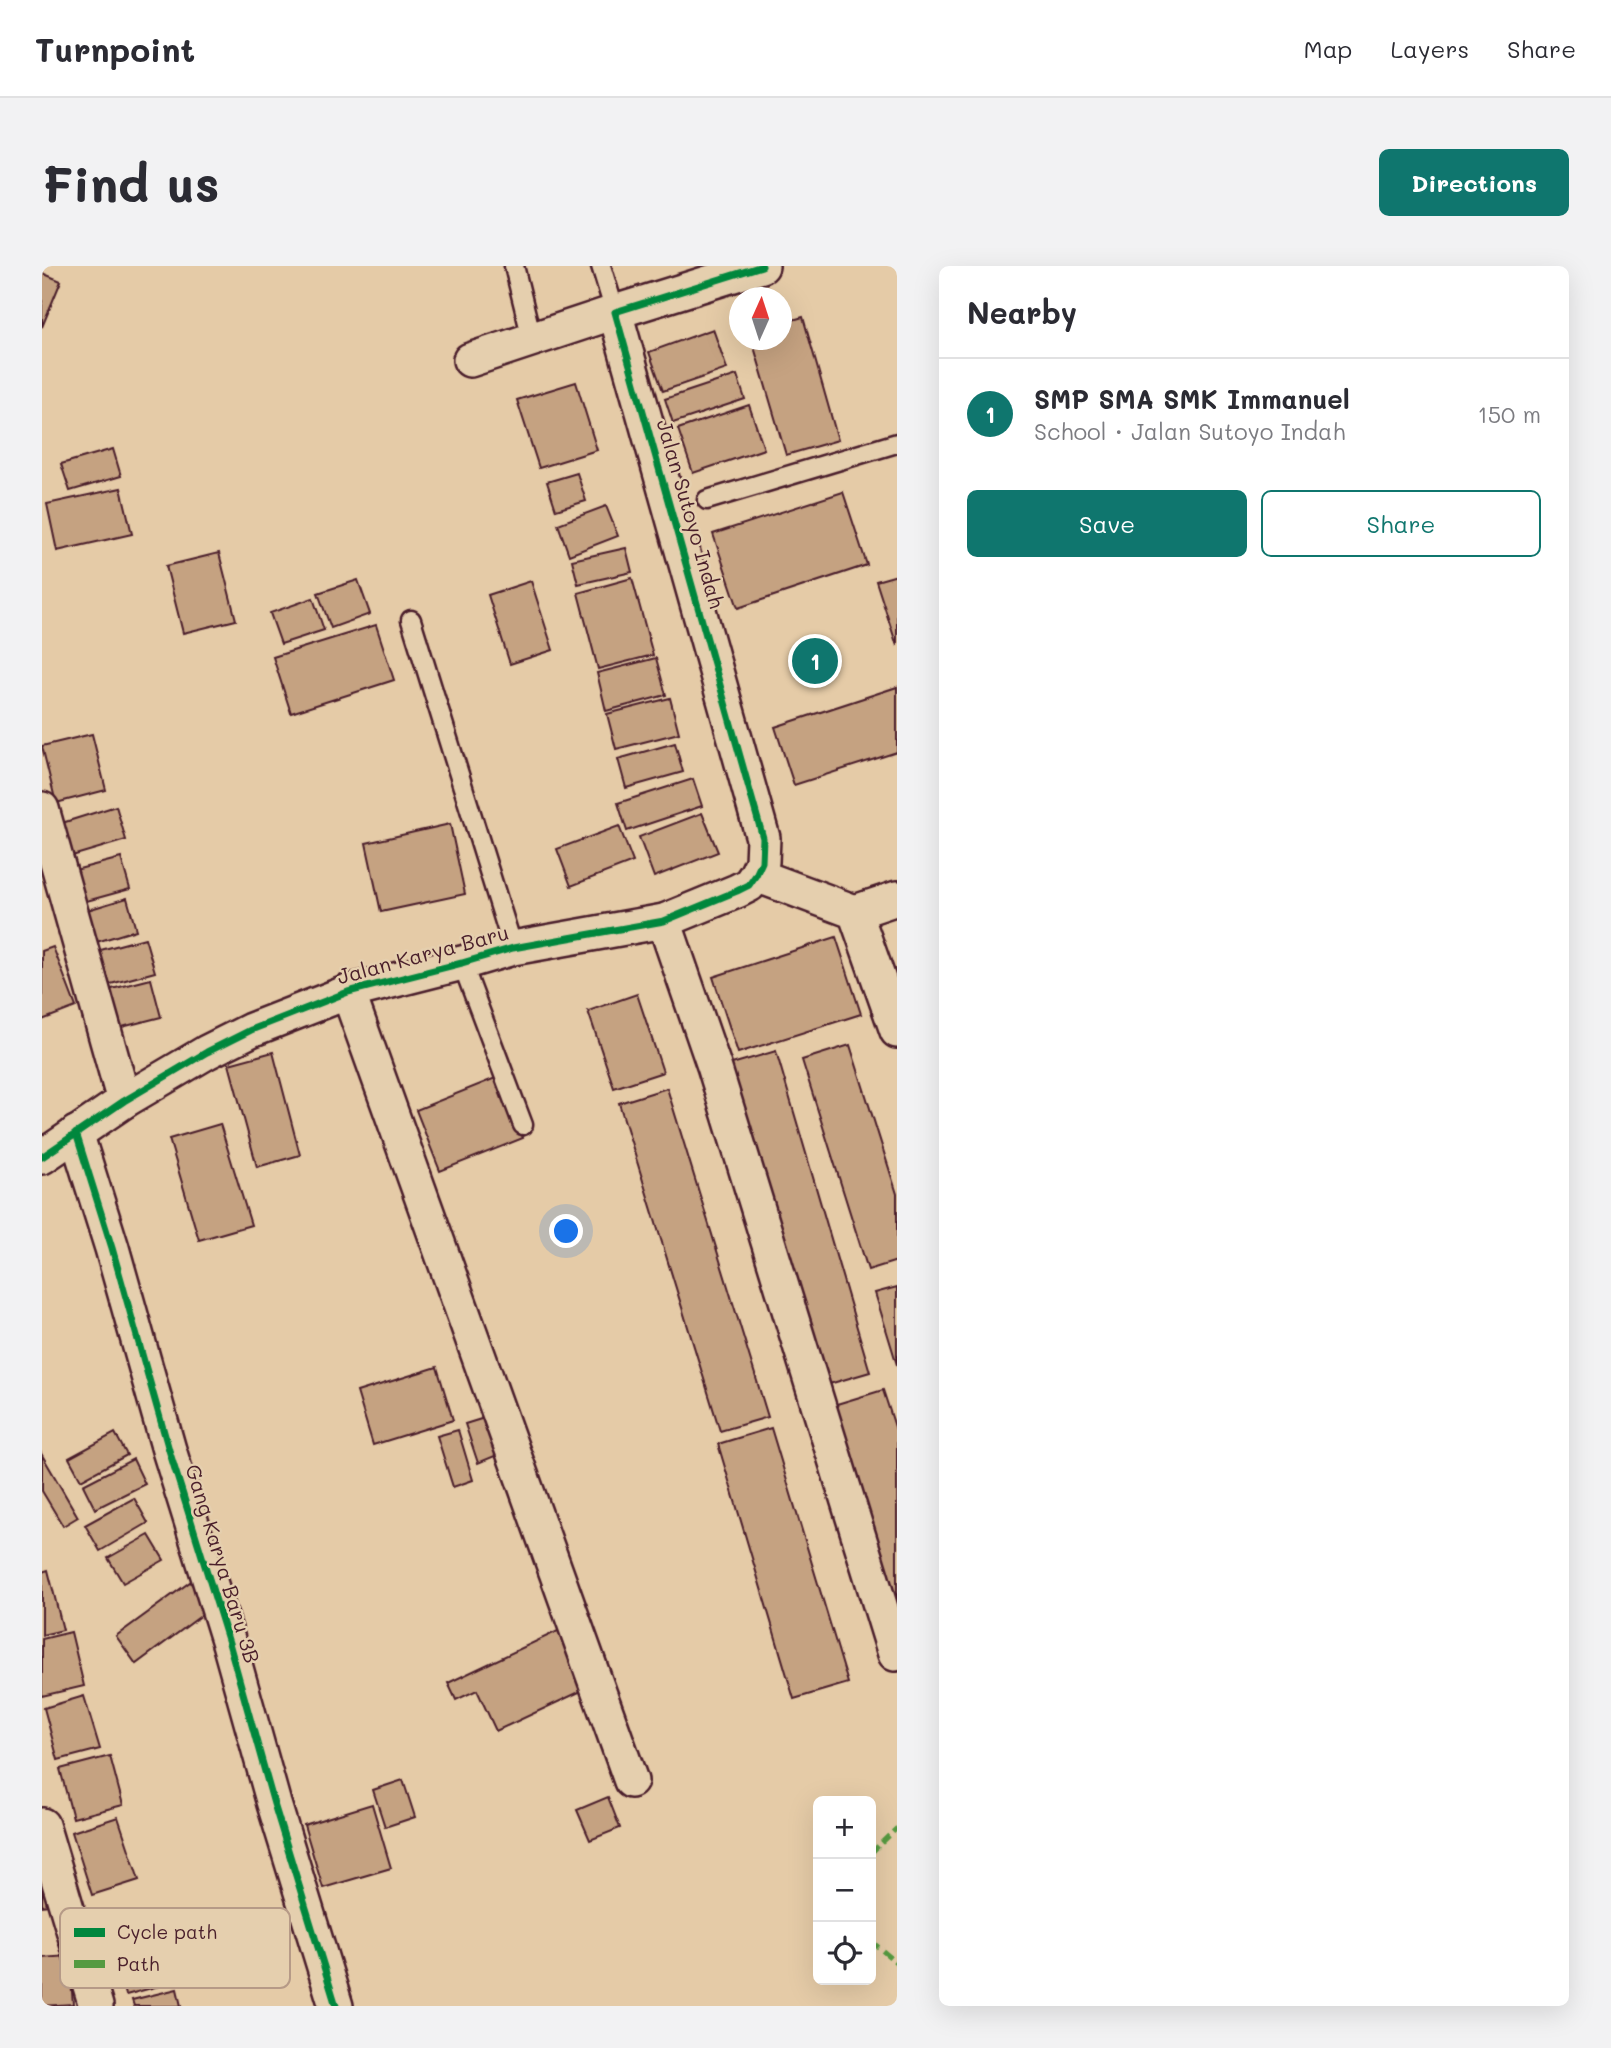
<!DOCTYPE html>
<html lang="en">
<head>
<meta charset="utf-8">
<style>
  :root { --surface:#fff; --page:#f2f2f3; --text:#2b2b33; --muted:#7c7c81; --line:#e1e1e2; --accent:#0f766e }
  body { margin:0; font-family:Mali,sans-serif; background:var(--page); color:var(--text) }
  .controls { position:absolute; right:21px; bottom:21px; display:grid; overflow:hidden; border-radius:10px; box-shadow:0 7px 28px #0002 }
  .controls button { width:63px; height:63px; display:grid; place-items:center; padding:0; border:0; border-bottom:2px solid var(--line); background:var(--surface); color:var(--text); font:35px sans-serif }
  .compass { position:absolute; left:687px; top:21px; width:63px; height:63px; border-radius:50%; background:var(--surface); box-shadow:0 7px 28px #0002; rotate:3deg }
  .you { position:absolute; left:525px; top:966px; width:24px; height:24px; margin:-18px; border:5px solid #fff; border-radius:50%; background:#1a73e8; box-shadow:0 0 0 10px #1a73e833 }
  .badge { display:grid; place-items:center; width:46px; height:46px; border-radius:50%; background:var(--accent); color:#fff; font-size:23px; font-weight:700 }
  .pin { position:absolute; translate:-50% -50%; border:4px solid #fff; box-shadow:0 2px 7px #0006 }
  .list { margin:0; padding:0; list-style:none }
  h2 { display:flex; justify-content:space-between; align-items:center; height:91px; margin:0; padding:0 28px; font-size:30px }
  h2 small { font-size:23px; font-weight:400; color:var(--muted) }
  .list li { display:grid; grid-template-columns:46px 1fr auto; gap:21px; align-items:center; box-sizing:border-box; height:112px; padding:0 28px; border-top:2px solid var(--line) }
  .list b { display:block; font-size:26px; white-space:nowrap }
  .list p { margin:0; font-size:23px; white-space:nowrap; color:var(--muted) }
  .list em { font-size:23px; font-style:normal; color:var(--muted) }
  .actions { display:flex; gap:14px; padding:21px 28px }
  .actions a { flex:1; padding:16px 0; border:2px solid var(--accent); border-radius:10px; text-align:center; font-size:24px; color:var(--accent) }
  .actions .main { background:var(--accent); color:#fff }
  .icon { flex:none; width:38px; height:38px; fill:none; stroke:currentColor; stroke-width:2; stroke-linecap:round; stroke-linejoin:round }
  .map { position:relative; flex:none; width:855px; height:1740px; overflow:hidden; border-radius:10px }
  header { display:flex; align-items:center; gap:42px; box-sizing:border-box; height:98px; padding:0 35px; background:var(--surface); border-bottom:2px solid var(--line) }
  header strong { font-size:33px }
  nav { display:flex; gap:38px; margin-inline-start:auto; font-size:24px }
  .intro { display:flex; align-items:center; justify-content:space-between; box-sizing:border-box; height:168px; padding:0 42px }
  h1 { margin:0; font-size:49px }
  .button { padding:18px 32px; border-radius:10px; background:var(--accent); color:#fff; font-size:24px; font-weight:700 }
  main { display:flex; gap:42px; padding:0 42px }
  aside { flex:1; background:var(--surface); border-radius:10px; box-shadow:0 7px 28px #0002 }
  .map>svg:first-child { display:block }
  .building { fill:#c5a281; stroke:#4a1f2b; stroke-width:2 }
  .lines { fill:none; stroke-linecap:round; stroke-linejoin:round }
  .lane-casing { stroke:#4a1f2b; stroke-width:23 }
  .street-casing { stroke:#4a1f2b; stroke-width:38 }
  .lane { stroke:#e5cfae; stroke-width:18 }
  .street { stroke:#e5cfae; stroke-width:33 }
  .quiet { stroke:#559a41; stroke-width:5; stroke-dasharray:10 5; stroke-linecap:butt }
  .cycleway-casing { stroke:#e5cfae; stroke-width:11 }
  .cycleway { stroke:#00873e; stroke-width:7 }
  .labels { text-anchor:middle; stroke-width:5; stroke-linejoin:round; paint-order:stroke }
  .street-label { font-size:21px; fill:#4a1f2b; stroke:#e5cfae }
  .key { fill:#e5cfae; stroke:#b69a87; stroke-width:2 }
  .key-label { font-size:19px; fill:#4a1f2b }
</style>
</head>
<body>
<header>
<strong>Turnpoint</strong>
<nav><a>Map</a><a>Layers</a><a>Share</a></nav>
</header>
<div class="intro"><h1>Find us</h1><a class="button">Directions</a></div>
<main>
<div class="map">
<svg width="855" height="1740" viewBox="0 0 855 1740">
  <rect width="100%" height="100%" fill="#e5cba7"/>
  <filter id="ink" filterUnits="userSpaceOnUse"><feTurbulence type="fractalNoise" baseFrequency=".0143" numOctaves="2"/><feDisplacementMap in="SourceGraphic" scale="14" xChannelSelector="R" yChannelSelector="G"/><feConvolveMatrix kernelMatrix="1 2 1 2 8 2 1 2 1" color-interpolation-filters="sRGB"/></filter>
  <g filter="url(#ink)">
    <g class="building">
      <polygon points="0,7 19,15 0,61"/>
      <polygon points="761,51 796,174 744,189 710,74 740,74 740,57"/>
      <polygon points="671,63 685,103 621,125 607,86"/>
      <polygon points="695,109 703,133 631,157 623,133"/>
      <polygon points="534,116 555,184 497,202 475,134"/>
      <polygon points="707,139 722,183 651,207 636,163"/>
      <polygon points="71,183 79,210 28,225 19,198"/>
      <polygon points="535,207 544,235 514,244 505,216"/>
      <polygon points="79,222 90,268 15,285 5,238"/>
      <polygon points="801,226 825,299 696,342 671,268"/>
      <polygon points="564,240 576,270 527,289 516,258"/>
      <polygon points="584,282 590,306 536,318 530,294"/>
      <polygon points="177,287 194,354 141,367 124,300"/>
      <polygon points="855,309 855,380 834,315"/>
      <polygon points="590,312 611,389 556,403 536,327"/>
      <polygon points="316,314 328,348 289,362 276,327"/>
      <polygon points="489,315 511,384 468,398 446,329"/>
      <polygon points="271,332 282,364 239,378 228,347"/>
      <polygon points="334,359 352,414 249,447 231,391"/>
      <polygon points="614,392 624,429 564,445 555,407"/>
      <polygon points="855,421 855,486 752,519 733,461"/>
      <polygon points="628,432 637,467 574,483 565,448"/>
      <polygon points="50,468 64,524 14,537 0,480"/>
      <polygon points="633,477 641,506 584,522 576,493"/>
      <polygon points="651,513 660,540 585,565 576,537"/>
      <polygon points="74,540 84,574 30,590 20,557"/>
      <polygon points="660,547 676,586 612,611 597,571"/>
      <polygon points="408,558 423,628 339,646 324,577"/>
      <polygon points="577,560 591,596 529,620 515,583"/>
      <polygon points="79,592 88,623 41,636 33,604"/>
      <polygon points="85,632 94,664 48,678 39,646"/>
      <polygon points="794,671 819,748 696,787 671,711"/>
      <polygon points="103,672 113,706 65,719 55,685"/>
      <polygon points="11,681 34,741 0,754 0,685"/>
      <polygon points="109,713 119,751 76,762 66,724"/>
      <polygon points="595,728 621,806 572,822 546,745"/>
      <polygon points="808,779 855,928 855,995 826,1004 760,794"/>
      <polygon points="734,785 828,1106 777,1121 683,800"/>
      <polygon points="231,786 258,889 215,901 187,798"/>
      <polygon points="456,811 481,872 398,905 374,844"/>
      <polygon points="625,822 726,1151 678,1165 577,837"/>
      <polygon points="178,858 209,959 157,974 127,873"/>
      <polygon points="855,1021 855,1099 833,1027"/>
      <polygon points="395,1101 411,1154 331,1179 315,1126"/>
      <polygon points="841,1124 855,1167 855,1362 785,1141"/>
      <polygon points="452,1149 465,1185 436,1197 423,1158"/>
      <polygon points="729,1162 806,1417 752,1433 676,1178"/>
      <polygon points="416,1164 431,1214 411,1221 395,1170"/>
      <polygon points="73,1167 85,1189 39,1214 27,1192"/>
      <polygon points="0,1189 36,1251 21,1260 0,1225"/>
      <polygon points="91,1193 103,1218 53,1243 41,1219"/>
      <polygon points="92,1232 106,1257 58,1285 43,1259"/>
      <polygon points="107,1269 122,1294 81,1317 66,1292"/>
      <polygon points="6,1304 21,1364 0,1369 0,1306"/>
      <polygon points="148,1316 168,1343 94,1398 74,1370"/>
      <polygon points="520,1363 548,1421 454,1465 435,1424 414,1434 406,1417"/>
      <polygon points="29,1366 42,1420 0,1430 0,1373"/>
      <polygon points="42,1430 58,1483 16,1494 2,1442"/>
      <polygon points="68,1490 81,1539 31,1552 18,1503"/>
      <polygon points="361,1514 373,1551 343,1561 331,1524"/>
      <polygon points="566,1531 578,1562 548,1574 535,1544"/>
      <polygon points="330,1538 349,1602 281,1622 262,1559"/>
      <polygon points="76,1551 97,1614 50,1629 30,1566"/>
      <polygon points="0,1604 6,1639 0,1640"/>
      <polygon points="109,1667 124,1718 84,1729 69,1678"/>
      <polygon points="27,1690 31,1738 0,1740 0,1692"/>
      <polygon points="135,1723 139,1740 92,1740 90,1734"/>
    </g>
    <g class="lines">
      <g class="lane-casing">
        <g id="lane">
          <polyline points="472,0 490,73"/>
          <polyline points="559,0 573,46"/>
          <polyline points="665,234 855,177"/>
          <polyline points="369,354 471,682"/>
          <polyline points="420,697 481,859"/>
        </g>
      </g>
      <g class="street-casing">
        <g id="street">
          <polyline points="428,94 573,46"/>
          <polyline points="0,543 82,835"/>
          <polyline points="714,609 813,646 855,765"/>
          <polyline points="813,646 855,632"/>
          <polyline points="622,655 672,800 853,1388"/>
          <polyline points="306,726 589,1515"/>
          <polyline points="34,867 70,982 127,1184 187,1377 232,1538 294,1740"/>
          <polyline points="0,891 82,835 165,786 209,764 306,726 420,697 471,682 622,655 695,625 707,619 714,609 720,596 721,572 573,46 720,0"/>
          <polyline points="0,1559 54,1740"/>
        </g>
      </g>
      <use href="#lane" class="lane"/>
      <use href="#street" class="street"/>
      <g class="quiet">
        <polyline points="829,1587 855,1562"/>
        <polyline points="829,1675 855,1697"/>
      </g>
      <g class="cycleway-casing">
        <g id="cycleway">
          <polyline points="34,867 70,982 127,1184 187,1377 232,1538 294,1740"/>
          <polyline points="0,891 82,835 165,786 209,764 306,726 420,697 471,682 622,655 695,625 707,619 714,609 720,596 721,572 573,46 720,0"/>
        </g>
      </g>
      <use href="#cycleway" class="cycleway"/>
    </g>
  </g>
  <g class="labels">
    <g class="street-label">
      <text transform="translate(648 248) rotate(74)" y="7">Jalan Sutoyo Indah</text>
      <text transform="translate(381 689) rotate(-15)" y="7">Jalan Karya Baru</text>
      <text transform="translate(180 1298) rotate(73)" y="7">Gang Karya Baru 3B</text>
    </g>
  </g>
  <rect x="18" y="1642" width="230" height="80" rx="10" class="key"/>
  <rect x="32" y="1662" width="31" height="9" fill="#00873e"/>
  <rect x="32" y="1694" width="31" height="8" fill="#559a41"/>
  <g class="key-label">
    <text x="75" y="1673">Cycle path</text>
    <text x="75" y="1705">Path</text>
  </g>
</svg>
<div class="controls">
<button>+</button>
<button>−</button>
<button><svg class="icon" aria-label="locate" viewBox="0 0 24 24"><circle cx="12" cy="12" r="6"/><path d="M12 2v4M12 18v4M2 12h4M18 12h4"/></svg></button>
</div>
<svg class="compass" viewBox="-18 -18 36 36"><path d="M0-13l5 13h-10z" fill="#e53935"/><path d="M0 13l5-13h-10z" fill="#7c7c81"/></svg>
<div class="you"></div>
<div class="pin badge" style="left:773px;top:395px">1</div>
</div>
<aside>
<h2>Nearby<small></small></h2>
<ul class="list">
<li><span class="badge">1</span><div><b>SMP SMA SMK Immanuel</b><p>School · Jalan Sutoyo Indah</p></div><em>150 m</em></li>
</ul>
<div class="actions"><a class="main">Save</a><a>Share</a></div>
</aside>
</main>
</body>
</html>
